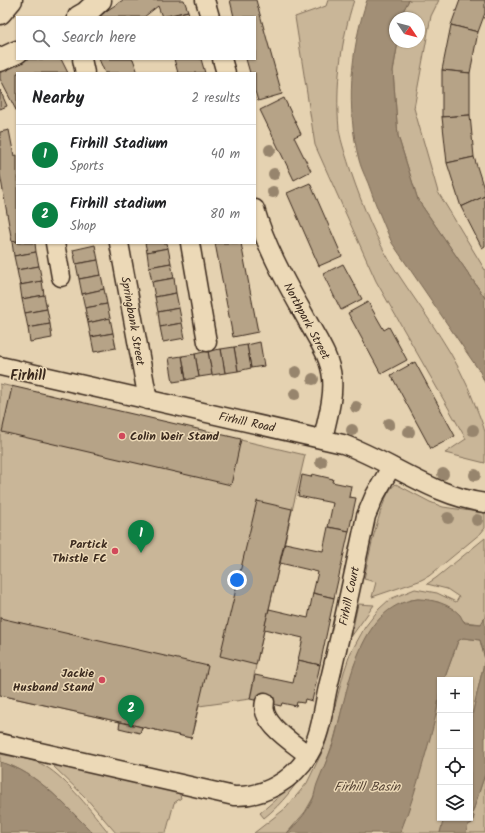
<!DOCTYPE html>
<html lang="en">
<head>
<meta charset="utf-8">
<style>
  :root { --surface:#fff; --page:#f6f6f6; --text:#202124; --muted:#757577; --line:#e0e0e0; --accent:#0b8043 }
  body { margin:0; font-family:Kalam,sans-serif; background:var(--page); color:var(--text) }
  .controls { position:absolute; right:12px; bottom:12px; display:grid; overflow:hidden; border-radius:0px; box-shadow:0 1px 3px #0004 }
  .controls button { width:36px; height:36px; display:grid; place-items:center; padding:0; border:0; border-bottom:1px solid var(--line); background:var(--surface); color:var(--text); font:20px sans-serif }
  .compass { position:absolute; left:389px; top:12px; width:36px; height:36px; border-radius:50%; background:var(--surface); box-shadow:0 1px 3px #0004; rotate:125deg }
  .you { position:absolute; left:237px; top:580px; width:14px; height:14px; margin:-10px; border:3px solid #fff; border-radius:50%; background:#1a73e8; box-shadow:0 0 0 6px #1a73e833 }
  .badge { display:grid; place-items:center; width:26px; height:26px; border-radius:50%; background:var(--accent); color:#fff; font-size:13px; font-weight:700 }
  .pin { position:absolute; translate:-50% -33px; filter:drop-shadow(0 1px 2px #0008) }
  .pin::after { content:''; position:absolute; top:21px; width:14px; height:12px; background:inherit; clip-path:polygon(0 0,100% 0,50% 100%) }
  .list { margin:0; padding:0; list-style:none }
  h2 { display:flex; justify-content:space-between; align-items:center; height:52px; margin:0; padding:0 16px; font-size:17px }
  h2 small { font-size:13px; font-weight:400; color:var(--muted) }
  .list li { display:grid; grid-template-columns:26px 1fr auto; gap:12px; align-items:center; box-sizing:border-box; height:60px; padding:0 16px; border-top:1px solid var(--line) }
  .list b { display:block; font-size:15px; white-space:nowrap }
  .list p { margin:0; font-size:13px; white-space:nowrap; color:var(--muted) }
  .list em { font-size:13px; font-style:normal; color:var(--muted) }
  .icon { flex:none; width:22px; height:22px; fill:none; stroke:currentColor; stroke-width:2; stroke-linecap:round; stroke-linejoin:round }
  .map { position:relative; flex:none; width:485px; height:833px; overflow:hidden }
  .search { position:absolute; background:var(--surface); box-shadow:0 1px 3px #0004; left:16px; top:16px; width:240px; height:44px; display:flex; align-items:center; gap:10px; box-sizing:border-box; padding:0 14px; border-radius:0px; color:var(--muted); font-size:15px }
  .panel { position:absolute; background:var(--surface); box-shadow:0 1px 3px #0004; left:16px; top:72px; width:240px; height:172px; border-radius:0px }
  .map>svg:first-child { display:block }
  .green { fill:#c9b698; stroke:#82705b }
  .water { fill:#a28f76; stroke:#796753 }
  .building { fill:#b6a387; stroke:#3b2a1e }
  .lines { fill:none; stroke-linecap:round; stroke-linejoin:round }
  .minor-casing { stroke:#3b2a1e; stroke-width:21 }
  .major-casing { stroke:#3b2a1e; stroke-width:25 }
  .minor { stroke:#ecd9b7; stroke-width:18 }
  .major { stroke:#ecd9b7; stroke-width:22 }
  .tree { fill:#97856d }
  .poi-dot { fill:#d1495b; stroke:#ecd9b7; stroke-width:1.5 }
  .labels { text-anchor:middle; stroke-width:3; stroke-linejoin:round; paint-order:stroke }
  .street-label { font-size:12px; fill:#3b2a1e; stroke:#ecd9b7 }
  .poi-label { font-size:12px; font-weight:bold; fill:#3b2a1e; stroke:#ecd9b7; text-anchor:end }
  .water-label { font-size:13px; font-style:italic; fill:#554334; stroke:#ecd9b7 }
  .quarter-label { font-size:14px; font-weight:bold; fill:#3b2a1e; stroke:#ecd9b7 }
</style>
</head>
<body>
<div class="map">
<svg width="485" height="833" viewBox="0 0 485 833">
  <rect width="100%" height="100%" fill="#e5d2b1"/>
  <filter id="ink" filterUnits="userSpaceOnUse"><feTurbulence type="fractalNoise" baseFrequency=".025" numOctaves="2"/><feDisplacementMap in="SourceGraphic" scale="8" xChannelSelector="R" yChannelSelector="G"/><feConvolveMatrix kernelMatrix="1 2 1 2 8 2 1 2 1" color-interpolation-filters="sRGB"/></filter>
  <g filter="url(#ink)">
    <g class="green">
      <path d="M328,0h26c-13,40 -19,86 -15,129 2,14 8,29 12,43 12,35 25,68 45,99 30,46 61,83 80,136 3,8 7,17 9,25 0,10 0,21 0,31l-40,-10 21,-14 -90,-158 -61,-136 -20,-128 31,-11z"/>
      <polygon points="409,0 439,0 431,16 414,108 438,192 485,270 485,298 418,200 398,136 393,71 398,42 419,42 419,18 402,18 402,13"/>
      <polygon points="0,384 305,455 256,665 250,699 199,706 191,738 0,695"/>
      <path d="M396,484l34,18 13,5 42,6v15l-4,5 -52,43 -10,5 -47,16 4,-15 -12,-3c4,-18 17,-88 32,-95z"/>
      <polygon points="485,538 485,617 482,624 465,622 453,610 438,602 418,599 411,600 380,619 363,645 354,666 333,743 313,798 305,812 287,833 254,833 286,808 307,783 324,748 344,672 350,654 365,627 379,609 390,599 415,589 437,593 456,602 459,597 447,589 427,584 436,578"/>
      <polygon points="358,604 374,605 351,637"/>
      <polygon points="463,638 480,640 485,659 470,724 470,680 444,680 458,641"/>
      <path d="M440,697v121h4l-4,15h-40c16,-45 29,-90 40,-136z"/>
      <path d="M0,754c13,3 34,5 45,12 23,14 47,46 64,67h-16c-27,-26 -55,-61 -93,-71z"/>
      <polygon points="50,763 179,792 181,798 174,803 166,833 116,833 86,798"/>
      <path d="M308,766c-13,20 -25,37 -44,52l-4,-5 23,-20z"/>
      <polygon points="485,774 485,833 466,833 468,825 472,823 474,816 472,814"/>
    </g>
    <g class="water">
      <path d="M367,0h42l-7,13v5h-7v24h3l-5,29 5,65 20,64 67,98v85l-5,-11 -88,-129c-9,-20 -17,-40 -24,-60 -3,-7 -7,-15 -9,-23 -13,-51 -9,-110 8,-160z"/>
      <path d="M418,599c14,0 32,5 42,16 2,3 2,5 5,8l16,1 4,-7v157l-13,40 2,2 -2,7 -4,2 -2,8h-26l4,-15h26v-94l15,-65 -5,-19 -17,-2 -5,3 -14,39h-4c0,26 -8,51 -15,76 -7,26 -15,52 -25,77h-113c11,-10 20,-21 26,-34 2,-5 2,-10 4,-15 5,-13 11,-26 16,-40 14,-47 23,-139 85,-145z"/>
      <path d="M0,762c38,10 65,44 93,71h-93z"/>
    </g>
    <g class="building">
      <polygon points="123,0 184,0 188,11 162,17 158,6 144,17 97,17"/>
      <polygon points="230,0 256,0 282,94 258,101 255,91 255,73 250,73 246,59 255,59 255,17 234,17"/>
      <polygon points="460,0 485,0 485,13 478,32 451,25"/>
      <polygon points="188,11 190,17 166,17"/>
      <polygon points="451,25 478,32 470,73 442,70"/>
      <polygon points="24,59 61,59 68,73 17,73 17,112 0,79 0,70"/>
      <polygon points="99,59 133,59 138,73 105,73"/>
      <polygon points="174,59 201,59 205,73 178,73"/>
      <polygon points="442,70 470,73 470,115 442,117"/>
      <polygon points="0,90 7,106 0,109"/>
      <polygon points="284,98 301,134 294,137 311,171 294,180 260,110"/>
      <polygon points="470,115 474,157 447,163 442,117"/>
      <polygon points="9,130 14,156 17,155 17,241 12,242 0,174 0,132"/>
      <polygon points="474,157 485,192 485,196 461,207 447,163"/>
      <polygon points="310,183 342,256 319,266 287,193"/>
      <polygon points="485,196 485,246 482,248 461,207"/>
      <polygon points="17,241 17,243 35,243 36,252 14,256 12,242"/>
      <polygon points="145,243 167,243 168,248 147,252"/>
      <polygon points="215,243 241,243 258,332 233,337"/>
      <polygon points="95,245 98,260 76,264 73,250"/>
      <polygon points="168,248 171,263 149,267 147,252"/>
      <polygon points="36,252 39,266 17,270 14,256"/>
      <polygon points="98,260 101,275 79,279 76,264"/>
      <polygon points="171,263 174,278 152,282 149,267"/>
      <polygon points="343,264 362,299 341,310 323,274"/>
      <polygon points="39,266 42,281 20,285 17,270"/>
      <polygon points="101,275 104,289 82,294 79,279"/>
      <polygon points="174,278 176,293 155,297 152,282"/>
      <polygon points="42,281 44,295 22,299 20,285"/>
      <polygon points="104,289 107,304 85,308 82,294"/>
      <polygon points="176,293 179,308 158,312 155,297"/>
      <polygon points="44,295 47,309 25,313 22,299"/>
      <polygon points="368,302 384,330 389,327 407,360 381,374 348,313"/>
      <polygon points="107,304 110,318 88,323 85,308"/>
      <polygon points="179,308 182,323 160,327 158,312"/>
      <polygon points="47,309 50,324 28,328 25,313"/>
      <polygon points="110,318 113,333 91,337 88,323"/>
      <polygon points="182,323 185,338 163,342 160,327"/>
      <polygon points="50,324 52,338 30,342 28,328"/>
      <polygon points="113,333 116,348 94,352 91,337"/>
      <polygon points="260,342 264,366 251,368 247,345"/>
      <polygon points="247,345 251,368 238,371 234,347"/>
      <polygon points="234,347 238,371 225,373 221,349"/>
      <polygon points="221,349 225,373 212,375 208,351"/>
      <polygon points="208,351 212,375 199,377 195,354"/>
      <polygon points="195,354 199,377 186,380 182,356"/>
      <polygon points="182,356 186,380 173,382 169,358"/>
      <polygon points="415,362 455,436 431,449 391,375"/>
      <polygon points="11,386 241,439 231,485 2,432 12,387"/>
      <polygon points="312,474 333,479 332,482 351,486 349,497 356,498 349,531 328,527 333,503 298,496 302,475 311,477"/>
      <polygon points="257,501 292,509 256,665 220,656"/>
      <polygon points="328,527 349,531 334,598 313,593 318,572 280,563 285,543 323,551"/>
      <polygon points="313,593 334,598 320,665 298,660 303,638 264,629 269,609 308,618"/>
      <polygon points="0,618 208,666 191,738 0,695"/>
      <polygon points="298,660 320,665 312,701 305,699 304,703 297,702 296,706 282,703 281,706 250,699 255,675 293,683"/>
      <polygon points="120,722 142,727 140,733 119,728"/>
    </g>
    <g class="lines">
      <g class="minor-casing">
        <g id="minor">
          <polyline points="205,0 210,17"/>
          <polyline points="82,59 85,73"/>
          <polyline points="222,59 226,73"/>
          <path d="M255,209c11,39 32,75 52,111 10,19 23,36 25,58 2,20 -5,41 -9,61"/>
          <polyline points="55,243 61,277"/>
          <polyline points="119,243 148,400"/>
          <polyline points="190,243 207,342"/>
          <path d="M0,366l343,78c49,18 90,52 142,59"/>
          <path d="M265,702c-6,21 30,42 43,53"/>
          <path d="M0,743l234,53c31,1 59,-16 75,-42 12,-19 14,-45 19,-67 14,-57 26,-114 38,-171l8,-19 17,-30"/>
        </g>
      </g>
      <g class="major-casing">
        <g id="major">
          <polyline points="0,13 11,0"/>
          <polyline points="79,17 86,13 100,0"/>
          <polyline points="0,60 17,52"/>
        </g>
      </g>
      <use href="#minor" class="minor"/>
      <use href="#major" class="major"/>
    </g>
    <g class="tree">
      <circle cx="270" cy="150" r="6"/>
      <circle cx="274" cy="174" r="6"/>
      <circle cx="273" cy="192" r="6"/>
      <circle cx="296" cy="372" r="6"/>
      <circle cx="313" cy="379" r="6"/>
      <circle cx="295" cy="394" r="6"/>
      <circle cx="356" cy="407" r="6"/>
      <circle cx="389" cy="424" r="6"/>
      <circle cx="352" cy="430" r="6"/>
      <circle cx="473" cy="430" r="6"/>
      <circle cx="409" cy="432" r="6"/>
      <circle cx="321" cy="462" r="6"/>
      <circle cx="443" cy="474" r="6"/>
      <circle cx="475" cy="475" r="6"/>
      <circle cx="448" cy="518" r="6"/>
      <circle cx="477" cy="520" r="6"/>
    </g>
  </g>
  <g class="poi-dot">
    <circle cx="122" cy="436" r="4"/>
    <circle cx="115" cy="551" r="4"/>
    <circle cx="102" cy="680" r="4"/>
  </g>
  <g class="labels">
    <g class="street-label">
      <text transform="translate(133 321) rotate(80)" y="4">Springbank Street</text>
      <text transform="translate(307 321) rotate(62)" y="4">Northpark Street</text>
      <text transform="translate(247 422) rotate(12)" y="4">Firhill Road</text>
      <text transform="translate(349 596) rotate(-78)" y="4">Firhill Court</text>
    </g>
    <g class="poi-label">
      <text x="130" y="440" text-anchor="start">Colin Weir Stand</text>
      <text x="107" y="548">Partick<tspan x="107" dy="14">Thistle FC</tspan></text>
      <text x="94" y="677">Jackie<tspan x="94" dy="14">Husband Stand</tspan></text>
    </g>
    <g class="water-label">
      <text x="367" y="791">Firhill Basin</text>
    </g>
    <g class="quarter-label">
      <text x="28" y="380">Firhill</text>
    </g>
  </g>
</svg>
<div class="controls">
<button>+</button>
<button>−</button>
<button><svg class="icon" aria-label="locate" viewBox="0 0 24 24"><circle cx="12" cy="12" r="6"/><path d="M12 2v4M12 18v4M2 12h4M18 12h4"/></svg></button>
<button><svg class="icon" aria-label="layers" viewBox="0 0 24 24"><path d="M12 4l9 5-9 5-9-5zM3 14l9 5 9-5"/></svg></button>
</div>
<svg class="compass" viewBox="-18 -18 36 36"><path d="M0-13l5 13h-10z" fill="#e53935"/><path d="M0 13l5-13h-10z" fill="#757577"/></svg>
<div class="you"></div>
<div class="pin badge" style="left:141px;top:553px">1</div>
<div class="pin badge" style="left:131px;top:728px">2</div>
<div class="search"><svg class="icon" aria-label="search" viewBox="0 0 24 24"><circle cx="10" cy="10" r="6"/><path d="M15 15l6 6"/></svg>Search here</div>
<section class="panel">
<h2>Nearby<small>2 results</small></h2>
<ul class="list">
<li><span class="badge">1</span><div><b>Firhill Stadium</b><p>Sports</p></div><em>40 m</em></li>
<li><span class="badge">2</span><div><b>Firhill stadium</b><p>Shop</p></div><em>80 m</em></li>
</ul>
</section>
</div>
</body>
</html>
